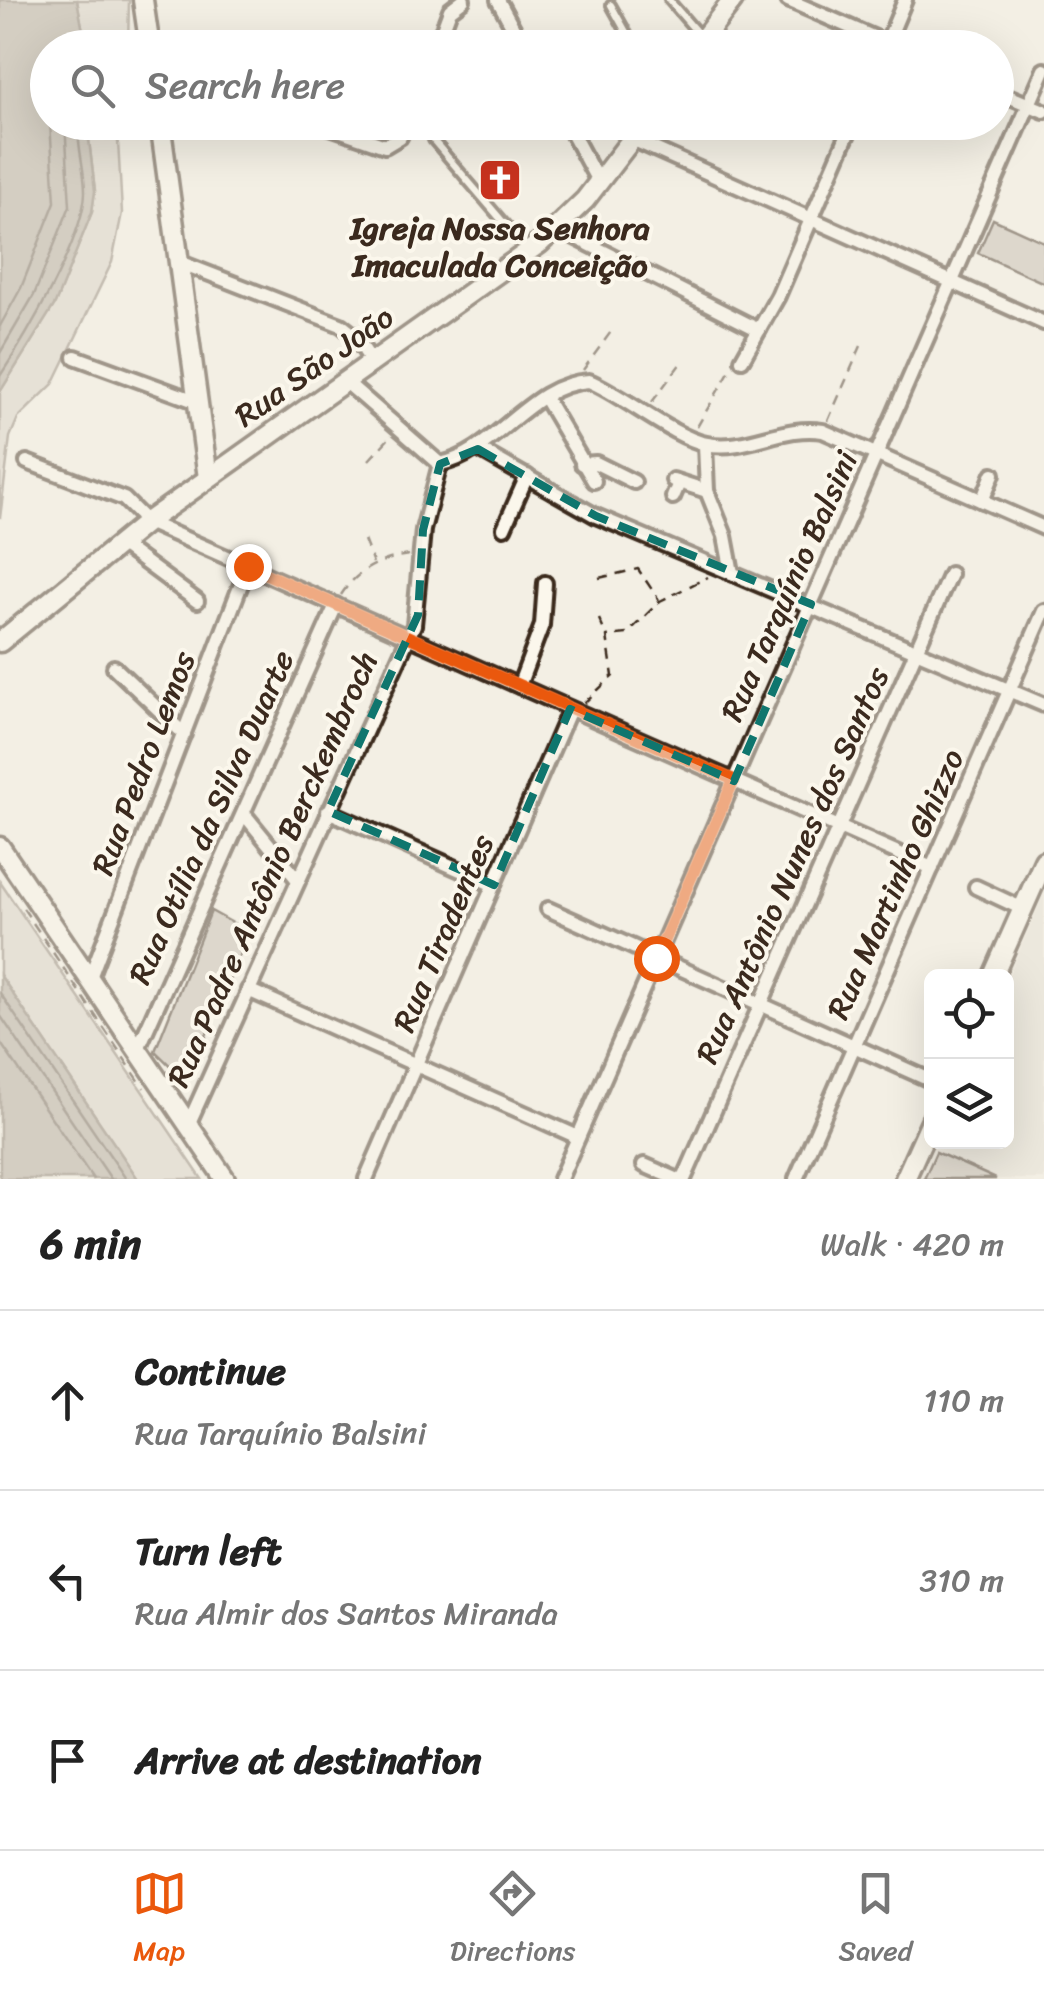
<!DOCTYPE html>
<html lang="en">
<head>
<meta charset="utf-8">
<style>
  :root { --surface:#fff; --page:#f2f2f2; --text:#222; --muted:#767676; --line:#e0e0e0; --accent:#ea580c }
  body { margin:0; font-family:Sriracha,sans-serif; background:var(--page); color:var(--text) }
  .controls { position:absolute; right:30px; bottom:30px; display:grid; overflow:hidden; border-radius:15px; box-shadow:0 10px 40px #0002 }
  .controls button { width:90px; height:90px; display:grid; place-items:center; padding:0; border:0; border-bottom:2px solid var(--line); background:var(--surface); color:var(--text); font:50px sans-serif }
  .stop { position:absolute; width:30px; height:30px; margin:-22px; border:8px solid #ea580c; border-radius:50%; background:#fff }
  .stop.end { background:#ea580c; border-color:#fff; box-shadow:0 2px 10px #0008 }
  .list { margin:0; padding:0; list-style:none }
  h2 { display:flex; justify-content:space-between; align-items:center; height:130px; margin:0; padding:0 40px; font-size:42px }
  h2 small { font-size:32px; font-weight:400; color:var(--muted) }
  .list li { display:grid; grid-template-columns:65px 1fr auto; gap:30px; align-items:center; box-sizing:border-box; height:180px; padding:0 40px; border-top:2px solid var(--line) }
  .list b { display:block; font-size:38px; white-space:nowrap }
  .list p { margin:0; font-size:32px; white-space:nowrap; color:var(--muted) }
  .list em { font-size:32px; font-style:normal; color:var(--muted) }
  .icon { flex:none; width:55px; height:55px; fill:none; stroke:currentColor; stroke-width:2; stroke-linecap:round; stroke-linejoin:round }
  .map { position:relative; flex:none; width:1044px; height:1179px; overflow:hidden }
  .search { position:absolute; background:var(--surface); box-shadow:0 10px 40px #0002; left:30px; right:30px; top:30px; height:110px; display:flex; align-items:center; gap:25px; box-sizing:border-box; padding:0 35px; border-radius:55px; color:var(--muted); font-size:38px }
  .sheet { height:670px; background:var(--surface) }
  nav { display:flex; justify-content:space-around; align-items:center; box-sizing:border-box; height:140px; border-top:2px solid var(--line); background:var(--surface); font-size:28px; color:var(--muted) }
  nav a { display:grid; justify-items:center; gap:5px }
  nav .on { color:var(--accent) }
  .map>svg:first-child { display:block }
  .built { fill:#e5dfd4 }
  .green { fill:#d8d1c6; stroke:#8a7e72; stroke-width:2.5 }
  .water { fill:#afa69a; stroke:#817468; stroke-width:2.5 }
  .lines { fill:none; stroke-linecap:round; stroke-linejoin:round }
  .shore { stroke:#695c50; stroke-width:2.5 }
  .building { fill:#c3bbb0; stroke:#3b2a1e; stroke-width:2.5 }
  .lane-casing { stroke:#3b2a1e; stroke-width:14 }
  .street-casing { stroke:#3b2a1e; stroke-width:20 }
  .secondary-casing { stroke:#3b2a1e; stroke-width:25 }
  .path { stroke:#3b2a1e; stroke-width:2.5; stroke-dasharray:10 8; stroke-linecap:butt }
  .lane { stroke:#fbf7ec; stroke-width:6 }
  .street { stroke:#fbf7ec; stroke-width:12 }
  .secondary { stroke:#fbf7ec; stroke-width:18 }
  .route { stroke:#ea580c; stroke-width:12 }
  .marked { fill:none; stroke:#0f766e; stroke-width:8; stroke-dasharray:20 12; stroke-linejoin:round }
  .labels { text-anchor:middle; stroke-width:8; stroke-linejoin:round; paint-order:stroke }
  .poi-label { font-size:32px; font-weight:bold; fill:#3b2a1e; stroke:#fbf7ec }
  .street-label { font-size:32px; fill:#3b2a1e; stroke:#fbf7ec }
</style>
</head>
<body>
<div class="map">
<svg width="1044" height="1179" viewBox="0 0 1044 1179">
  <rect width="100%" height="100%" fill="#f3efe4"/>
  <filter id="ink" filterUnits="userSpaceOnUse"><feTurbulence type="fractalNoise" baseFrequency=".01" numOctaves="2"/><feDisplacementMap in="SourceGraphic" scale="20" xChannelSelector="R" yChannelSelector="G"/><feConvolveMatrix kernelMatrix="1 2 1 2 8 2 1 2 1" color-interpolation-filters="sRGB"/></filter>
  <g filter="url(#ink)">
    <polygon class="built" points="1044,894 1044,1179 918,1179 935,1142 1006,1142 1007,979"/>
    <g class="green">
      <polygon points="77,0 129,0 128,47 86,47"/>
      <polygon points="87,123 117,123 122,213 112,262 53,384 18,418 10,437 0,518 0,392 55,304 92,212 95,191"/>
      <polygon points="0,882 202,1179 138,1179 0,975"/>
    </g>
    <g class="water">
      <polygon points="0,0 77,0 86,47 48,48 48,122 87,123 95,191 92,212 55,304 0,392"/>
      <polygon points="0,975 138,1179 0,1179"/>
    </g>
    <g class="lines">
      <g class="shore">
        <polyline points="0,326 21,288 55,202 50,122"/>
        <polyline points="0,353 34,295 70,206 65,122"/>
        <path d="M0,376c26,-39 84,-138 85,-184 0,-23 -8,-46 -7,-70"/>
        <polyline points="0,993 126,1179"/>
        <polyline points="0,1015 111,1179"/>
        <polyline points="0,1042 93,1179"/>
      </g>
    </g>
    <g class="building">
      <polygon points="993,219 1044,242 1044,283 978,253"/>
      <polygon points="211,911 249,932 187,1082 155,1051"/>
      <polygon points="936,1152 996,1179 924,1179"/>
    </g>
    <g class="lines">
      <g class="lane-casing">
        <g id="lane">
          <polyline points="669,0 701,37"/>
          <polyline points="611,5 635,48"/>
          <polyline points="433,140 527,250"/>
        </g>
      </g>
      <g class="street-casing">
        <g id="street">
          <polyline points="498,0 524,48"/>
          <polyline points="788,0 898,48"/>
          <polyline points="436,48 450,10 463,0"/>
          <polyline points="885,48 905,0"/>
          <polyline points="996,91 1044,111"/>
          <polyline points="316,122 385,146 400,137 406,122"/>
          <polyline points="566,122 599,183"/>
          <polyline points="632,139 1044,323"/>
          <polyline points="557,228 759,330"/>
          <polyline points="179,262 341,325 355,336 372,362"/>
          <polyline points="75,357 198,402"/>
          <polyline points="742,360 778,296 853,122"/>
          <polyline points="345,381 440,464"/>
          <polyline points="545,398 594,481"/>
          <polyline points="705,444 707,491 725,536 732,573"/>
          <polyline points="478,449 596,516 1044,705"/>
          <polyline points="27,462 124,499 147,522 932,868"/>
          <polyline points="582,464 596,463 634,482"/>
          <polyline points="673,480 707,491"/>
          <polyline points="673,497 679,483"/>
          <polyline points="982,501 993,474"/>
          <polyline points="504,528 527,476"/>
          <polyline points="119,543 197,601"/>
          <polyline points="114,667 184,734"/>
          <polyline points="519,686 542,625 545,583"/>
          <polyline points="328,811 494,885"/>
          <polyline points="245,815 297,879"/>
          <polyline points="976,887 1023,909"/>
          <polyline points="548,909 932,1081"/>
          <polyline points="89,980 248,566"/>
          <polyline points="248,990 578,1137"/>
          <polyline points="137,1051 336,605"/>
          <path d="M188,1125l226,-500 9,-95 17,-66c56,-11 89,-80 149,-83 34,14 85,57 118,63 39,8 76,-20 116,-13l221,97"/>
          <polyline points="644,1165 676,1179"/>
          <polyline points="366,1179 570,709"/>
          <polyline points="560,1179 1044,70"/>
          <polyline points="684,1179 950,574"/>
          <polyline points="796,1179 1044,611"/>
        </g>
      </g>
      <g class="secondary-casing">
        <g id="secondary">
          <polyline points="143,0 150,48"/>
          <polyline points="696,48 733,0"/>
          <polyline points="160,122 208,478"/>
          <polyline points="0,642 147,522 540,243 585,200 645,122"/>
          <polyline points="0,847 225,1179"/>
          <polyline points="993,976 1044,861"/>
          <polyline points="905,1179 932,1119"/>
        </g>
      </g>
      <g class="path">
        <polyline points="583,370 613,329"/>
        <polyline points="652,402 684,359"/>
        <polyline points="828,421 861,346"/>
        <polyline points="697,427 733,365"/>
        <polyline points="369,460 391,436"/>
        <polyline points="364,540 373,563"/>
        <polyline points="599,578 638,569 659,600"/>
        <path d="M341,595c16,-25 39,-36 68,-40"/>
        <polyline points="599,619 606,635"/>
        <polyline points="584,703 613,676 607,636 627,634 660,601 708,577"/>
        <polyline points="23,908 144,1088"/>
      </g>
      <use href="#lane" class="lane"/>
      <use href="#street" class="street"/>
      <use href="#secondary" class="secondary"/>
    </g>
  </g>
  <g class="lines" filter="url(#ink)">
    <polyline class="route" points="248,566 734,780 656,958"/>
  </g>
  <path d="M0 0H1044V1179H0ZM478,449l118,67 215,88 -77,177 -164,-72 -76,176 -166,-74 90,-196 5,-85 17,-66z" fill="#f3efe4" fill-opacity=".55" fill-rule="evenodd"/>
  <path class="marked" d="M478,449l118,67 215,88 -77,177 -164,-72 -76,176 -166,-74 90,-196 5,-85 17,-66z"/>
  <defs>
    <g id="church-square" transform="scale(2.25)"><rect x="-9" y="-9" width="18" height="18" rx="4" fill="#c8321e" stroke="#fbf7ec"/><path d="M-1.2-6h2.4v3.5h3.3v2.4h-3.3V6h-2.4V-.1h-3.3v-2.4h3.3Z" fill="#fff"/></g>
  </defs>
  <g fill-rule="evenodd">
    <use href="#church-square" x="500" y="180"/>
  </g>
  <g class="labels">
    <g class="poi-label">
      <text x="500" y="239">Igreja Nossa Senhora<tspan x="500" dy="37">Imaculada Conceição</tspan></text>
    </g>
    <g class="street-label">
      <text transform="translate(314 366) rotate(-35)" y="11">Rua São João</text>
      <text transform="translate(789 586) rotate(-66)" y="11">Rua Tarquínio Balsini</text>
      <text transform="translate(143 763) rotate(-69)" y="11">Rua Pedro Lemos</text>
      <text transform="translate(211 817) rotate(-66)" y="11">Rua Otília da Silva Duarte</text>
      <text transform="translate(792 865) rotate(-66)" y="11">Rua Antônio Nunes dos Santos</text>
      <text transform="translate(272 869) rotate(-66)" y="11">Rua Padre Antônio Berckembroch</text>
      <text transform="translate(895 884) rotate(-66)" y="11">Rua Martinho Ghizzo</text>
      <text transform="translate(443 933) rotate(-67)" y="11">Rua Tiradentes</text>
    </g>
  </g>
</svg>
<div class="controls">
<button><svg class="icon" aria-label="locate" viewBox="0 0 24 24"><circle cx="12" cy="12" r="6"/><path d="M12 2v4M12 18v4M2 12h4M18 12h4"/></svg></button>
<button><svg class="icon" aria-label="layers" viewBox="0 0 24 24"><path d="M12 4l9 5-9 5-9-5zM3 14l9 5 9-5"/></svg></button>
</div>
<div class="stop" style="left:656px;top:958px"></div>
<div class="stop end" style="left:248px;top:566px"></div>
<div class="search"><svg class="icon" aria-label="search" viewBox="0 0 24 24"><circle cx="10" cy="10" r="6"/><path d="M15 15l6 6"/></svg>Search here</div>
</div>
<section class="sheet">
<h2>6 min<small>Walk · 420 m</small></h2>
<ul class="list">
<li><svg class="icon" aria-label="ahead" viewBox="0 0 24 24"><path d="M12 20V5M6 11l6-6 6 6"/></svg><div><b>Continue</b><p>Rua Tarquínio Balsini</p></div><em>110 m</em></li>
<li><svg class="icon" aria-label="left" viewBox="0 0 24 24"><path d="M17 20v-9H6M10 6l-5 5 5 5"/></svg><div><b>Turn left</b><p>Rua Almir dos Santos Miranda</p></div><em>310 m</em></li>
<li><svg class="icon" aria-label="arrive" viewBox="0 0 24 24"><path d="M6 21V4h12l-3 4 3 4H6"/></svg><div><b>Arrive at destination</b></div></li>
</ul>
</section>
<nav>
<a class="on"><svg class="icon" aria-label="map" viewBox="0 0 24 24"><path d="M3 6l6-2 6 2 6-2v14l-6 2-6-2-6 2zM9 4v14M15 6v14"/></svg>Map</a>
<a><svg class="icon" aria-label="directions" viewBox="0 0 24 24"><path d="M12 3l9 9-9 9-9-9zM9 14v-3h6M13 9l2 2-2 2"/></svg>Directions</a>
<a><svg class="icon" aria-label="saved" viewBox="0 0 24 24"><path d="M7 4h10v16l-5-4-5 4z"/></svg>Saved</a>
</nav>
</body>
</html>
